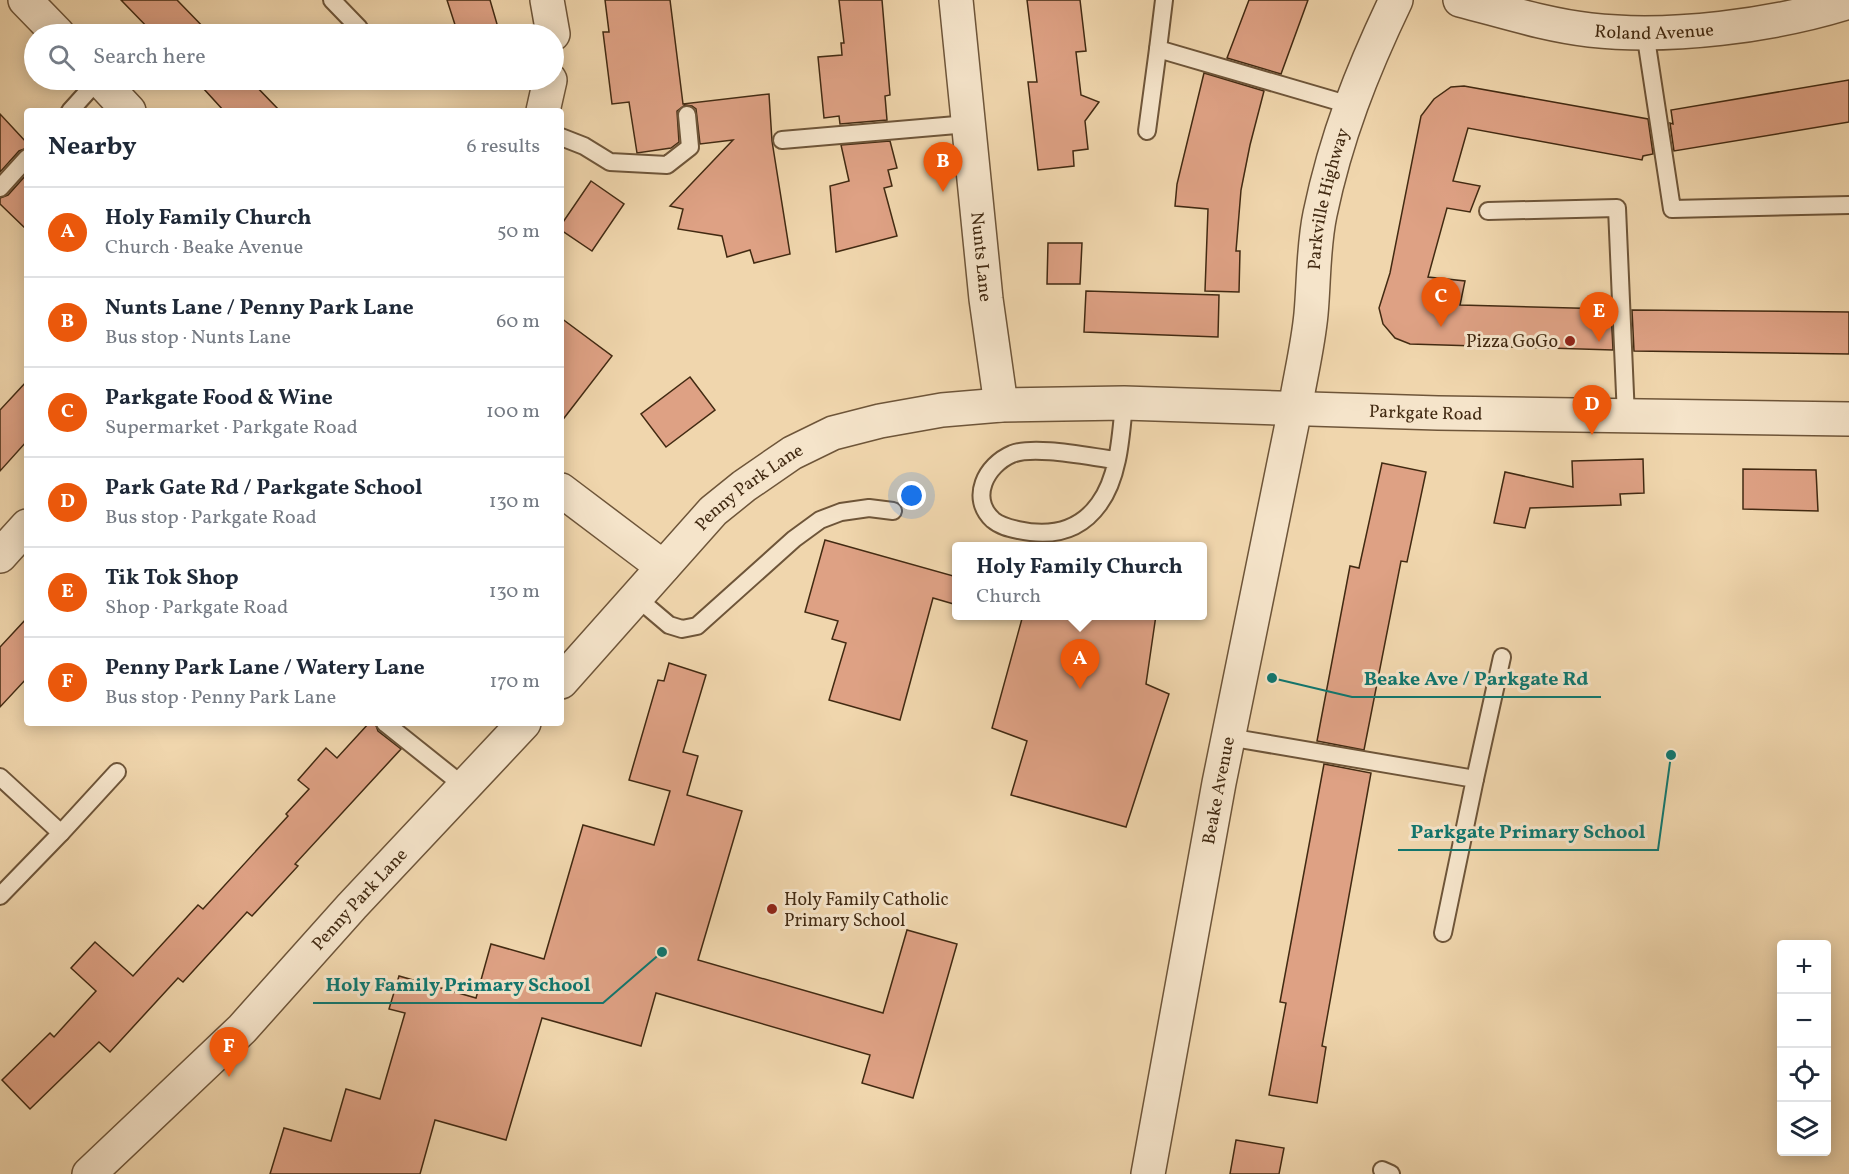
<!DOCTYPE html>
<html lang="en">
<head>
<meta charset="utf-8">
<style>
  :root { --surface:#fff; --page:#f6f6f7; --text:#1f2937; --muted:#747a83; --line:#e0e1e3; --accent:#ea580c }
  body { margin:0; font-family:Vollkorn,serif; background:var(--page); color:var(--text) }
  .controls { position:absolute; right:18px; bottom:18px; display:grid; overflow:hidden; border-radius:6px; box-shadow:0 3px 15px #0003 }
  .controls button { width:54px; height:54px; display:grid; place-items:center; padding:0; border:0; border-bottom:2px solid var(--line); background:var(--surface); color:var(--text); font:30px sans-serif }
  .you { position:absolute; left:912px; top:496px; width:21px; height:21px; margin:-15px; border:4px solid #fff; border-radius:50%; background:#1a73e8; box-shadow:0 0 0 9px #1a73e833 }
  .badge { display:grid; place-items:center; width:39px; height:39px; border-radius:50%; background:var(--accent); color:#fff; font-size:20px; font-weight:700 }
  .pin { position:absolute; translate:-50% -50px; filter:drop-shadow(0 2px 3px #0008) }
  .pin::after { content:''; position:absolute; top:32px; width:21px; height:18px; background:inherit; clip-path:polygon(0 0,100% 0,50% 100%) }
  .popup { position:absolute; left:952px; top:542px; width:255px; height:78px; box-sizing:border-box; display:grid; place-content:center; border-radius:6px; background:var(--surface); filter:drop-shadow(0 2px 4px #0005); font-size:20px; white-space:nowrap; color:var(--muted) }
  .popup b { font-size:22px; color:var(--text) }
  .popup::after { content:''; position:absolute; left:50%; top:100%; margin-left:-12px; border:12px solid transparent; border-top-color:var(--surface) }
  .list { margin:0; padding:0; list-style:none }
  h2 { display:flex; justify-content:space-between; align-items:center; height:78px; margin:0; padding:0 24px; font-size:26px }
  h2 small { font-size:20px; font-weight:400; color:var(--muted) }
  .list li { display:grid; grid-template-columns:39px 1fr auto; gap:18px; align-items:center; box-sizing:border-box; height:90px; padding:0 24px; border-top:2px solid var(--line) }
  .list b { display:block; font-size:22px; white-space:nowrap }
  .list p { margin:0; font-size:20px; white-space:nowrap; color:var(--muted) }
  .list em { font-size:20px; font-style:normal; color:var(--muted) }
  .icon { flex:none; width:33px; height:33px; fill:none; stroke:currentColor; stroke-width:2; stroke-linecap:round; stroke-linejoin:round }
  .map { position:relative; flex:none; width:1849px; height:1174px; overflow:hidden }
  .search { position:absolute; background:var(--surface); box-shadow:0 3px 15px #0003; left:24px; top:24px; width:540px; height:66px; display:flex; align-items:center; gap:15px; box-sizing:border-box; padding:0 21px; border-radius:33px; color:var(--muted); font-size:22px }
  .panel { position:absolute; background:var(--surface); box-shadow:0 3px 15px #0003; left:24px; top:108px; width:540px; height:618px; border-radius:6px }
  .map>svg:first-child { display:block }
  .building { fill:#dea184; stroke:#422a12; stroke-width:1.5 }
  .lines { fill:none; stroke-linecap:round; stroke-linejoin:round }
  .service-casing { stroke:#6e5539; stroke-width:20 }
  .minor-casing { stroke:#6e5539; stroke-width:36 }
  .tertiary-casing { stroke:#6e5539; stroke-width:36 }
  .service { stroke:#f5e4ca; stroke-width:16 }
  .minor { stroke:#f5e4ca; stroke-width:33 }
  .tertiary { stroke:#f5e4ca; stroke-width:33 }
  .poi-dot { fill:#8f2418; stroke:#f5e4ca; stroke-width:2 }
  .labels { text-anchor:middle; stroke-width:6; stroke-linejoin:round; paint-order:stroke }
  .street-label { font-size:18px; fill:#422a12; stroke:#f5e4ca }
  .poi-label { font-size:18px; fill:#422a12; stroke:#f5e4ca; text-anchor:end }
  .leader { fill:none; stroke:#0f766e; stroke-width:2 }
  .callout-dot { fill:#0f766e; stroke:#f5e4ca; stroke-width:2 }
  .callout-label { font-size:20px; text-anchor:middle; font-weight:bold; fill:#0f766e; stroke:#f5e4ca; stroke-width:6; stroke-linejoin:round; paint-order:stroke }
</style>
</head>
<body>
<div class="map">
<svg width="1849" height="1174" viewBox="0 0 1849 1174">
  <rect width="100%" height="100%" fill="#f0d6ad"/>
  <filter id="stains"><feTurbulence type="fractalNoise" baseFrequency=".00333" numOctaves="4"/><feColorMatrix values="0 0 0 0 .2 0 0 0 0 .09 0 0 0 0 .02 0 0 0 .5 -.17"/></filter>
  <radialGradient id="worn" r=".72"><stop offset=".6" stop-color="#630" stop-opacity="0"/><stop offset="1" stop-color="#630" stop-opacity=".3"/></radialGradient>
  <g class="building">
    <polygon points="121,0 177,0 210,34 154,34"/>
    <polygon points="447,0 490,0 497,24 496,34 458,34"/>
    <polygon points="605,0 670,0 683,104 769,94 772,141 790,254 754,263 750,250 727,257 722,236 678,229 683,209 670,206 733,140 700,144 696,109 692,106 685,105 677,111 679,142 671,148 637,153 629,102 612,104 603,32 609,32"/>
    <polygon points="839,0 882,0 890,95 885,96 887,120 840,124 839,116 824,118 818,57 842,55 841,43 844,43"/>
    <polygon points="1027,0 1080,0 1086,51 1076,52 1081,95 1099,102 1085,121 1088,149 1073,151 1074,166 1038,170 1028,82 1037,82"/>
    <polygon points="1249,0 1308,0 1281,74 1227,58"/>
    <polygon points="1204,73 1264,91 1250,145 1241,190 1236,251 1240,251 1239,292 1205,291 1208,209 1175,206 1177,184"/>
    <polygon points="212,80 250,80 280,111 224,111 203,88"/>
    <polygon points="1849,80 1849,122 1674,151 1670,123 1673,124 1671,110"/>
    <polygon points="1464,86 1648,119 1653,154 1643,156 1642,160 1468,128 1453,181 1480,186 1470,212 1447,208 1428,277 1465,281 1460,305 1611,309 1613,350 1410,344 1395,338 1383,324 1379,308 1390,273 1421,116 1434,99 1451,87"/>
    <polygon points="0,114 27,143 27,148 19,151 0,172"/>
    <polygon points="890,141 897,168 888,170 892,186 884,188 897,236 836,252 830,186 849,181 841,145"/>
    <polygon points="27,174 27,230 0,204 0,198 8,195"/>
    <polygon points="591,181 624,204 592,251 561,230 561,225"/>
    <polygon points="1048,243 1082,243 1080,284 1047,284"/>
    <polygon points="1086,291 1219,295 1218,337 1084,332"/>
    <polygon points="1632,310 1849,312 1849,354 1634,351"/>
    <polygon points="561,318 612,356 561,422"/>
    <polygon points="690,377 715,410 666,447 641,414"/>
    <polygon points="27,381 27,441 0,471 0,410"/>
    <polygon points="1643,459 1644,493 1620,494 1621,505 1530,508 1525,528 1494,523 1505,472 1573,487 1572,461"/>
    <polygon points="1382,463 1426,472 1407,562 1401,561 1364,750 1317,741 1350,566 1359,568"/>
    <polygon points="1743,469 1816,470 1818,511 1743,509"/>
    <polygon points="825,540 957,577 957,605 933,598 900,720 829,700 846,643 832,639 838,621 805,612"/>
    <polygon points="1023,615 1156,615 1146,684 1169,694 1126,827 1011,795 1027,741 992,728"/>
    <polygon points="27,618 27,678 0,707 0,647"/>
    <polygon points="669,663 706,675 683,752 698,756 687,795 742,811 698,960 883,1013 907,930 957,944 913,1098 862,1083 870,1055 656,993 641,1046 542,1018 506,1140 435,1120 420,1174 270,1174 284,1128 331,1141 346,1089 380,1099 405,1013 389,1009 399,976 476,998 491,944 544,959 583,825 654,845 670,791 629,780 658,680 664,681"/>
    <polygon points="369,723 375,723 378,731 401,749 295,864 298,866 252,916 247,912 183,982 178,978 110,1052 99,1042 30,1109 2,1080 50,1033 54,1037 96,991 71,968 95,942 133,976 198,905 203,909 288,816 286,814 309,789 298,780 326,748 337,758"/>
    <polygon points="1324,764 1371,773 1322,1046 1326,1047 1317,1103 1269,1095 1286,1003 1280,1002"/>
    <polygon points="1236,1140 1284,1148 1279,1174 1230,1174"/>
  </g>
  <g class="lines">
    <g class="service-casing">
      <g id="service">
        <polyline points="332,0 359,28"/>
        <polyline points="1164,0 1158,49 1350,105"/>
        <polyline points="1645,32 1672,209 1849,205"/>
        <polyline points="70,111 98,80"/>
        <polyline points="1147,131 1158,49"/>
        <polyline points="561,137 584,146 610,162 667,165 690,147 687,115"/>
        <polyline points="782,140 968,124"/>
        <polyline points="0,188 27,158"/>
        <polyline points="1488,211 1617,208 1626,417"/>
        <path d="M1116,460c-26,-3 -81,-15 -104,-6 -26,11 -43,44 -19,66 7,6 16,8 25,10 32,7 61,2 81,-26 20,-27 22,-69 25,-101"/>
        <polyline points="636,597 669,625 682,629 697,626 794,539 820,520 841,512 869,508 893,511"/>
        <polyline points="385,723 465,787"/>
        <polyline points="1228,737 1475,779 1443,933"/>
        <polyline points="0,777 61,833 117,772"/>
        <polyline points="1475,779 1502,657"/>
        <polyline points="0,896 61,833"/>
        <polyline points="1382,1170 1391,1174"/>
      </g>
    </g>
    <g class="minor-casing">
      <g id="minor">
        <polyline points="25,0 58,34"/>
        <polyline points="547,0 553,34"/>
        <path id="s1" d="M956,0l30,299 15,106"/>
        <path id="s2" d="M1460,0c43,11 86,25 130,30 79,9 183,-4 259,-28"/>
        <polyline points="100,80 129,111"/>
        <polyline points="543,111 550,80"/>
        <path id="s3" d="M1295,409c5,-31 13,-63 16,-95 3,-32 2,-67 9,-100 16,-77 42,-143 76,-214"/>
        <polyline points="561,490 663,567"/>
        <polyline points="0,556 27,526"/>
      </g>
    </g>
    <g class="tertiary-casing">
      <g id="tertiary">
        <path id="s4" d="M561,682l152,-171 31,-25 48,-33 41,-20 47,-12 62,-11 59,-5 123,-2 314,10 411,6"/>
        <path id="s5" d="M89,1174l153,-145 110,-123 172,-183"/>
        <path id="s6" d="M1148,1174l71,-391 76,-374"/>
      </g>
    </g>
    <use href="#service" class="service"/>
    <use href="#minor" class="minor"/>
    <use href="#tertiary" class="tertiary"/>
  </g>
  <g class="poi-dot">
    <circle cx="1570" cy="341" r="6"/>
    <circle cx="772" cy="909" r="6"/>
  </g>
  <g class="labels">
    <g class="street-label">
      <text dy="6" stroke="none"><textPath href="#s2" startOffset="198">Roland Avenue</textPath></text>
      <text dy="6" stroke="none"><textPath href="#s3" startOffset="213">Parkville Highway</textPath></text>
      <text dy="6" stroke="none"><textPath href="#s1" startOffset="258">Nunts Lane</textPath></text>
      <text dy="6" stroke="none"><textPath href="#s4" startOffset="968">Parkgate Road</textPath></text>
      <text dy="6" stroke="none"><textPath href="#s4" startOffset="272">Penny Park Lane</textPath></text>
      <text dy="6" stroke="none"><textPath href="#s6" startOffset="390">Beake Avenue</textPath></text>
      <text dy="6" stroke="none"><textPath href="#s5" startOffset="386">Penny Park Lane</textPath></text>
    </g>
    <g class="poi-label">
      <text x="1558" y="347">Pizza GoGo</text>
      <text x="784" y="905" text-anchor="start">Holy Family Catholic<tspan x="784" dy="21">Primary School</tspan></text>
    </g>
  </g>
  <path class="leader" d="M1272 678L1352 697H1601M1671 755L1658 850H1398M662 952L603 1003H313"/>
  <g class="callout-dot">
    <circle cx="1272" cy="678" r="6"/>
    <circle cx="1671" cy="755" r="6"/>
    <circle cx="662" cy="952" r="6"/>
  </g>
  <g class="callout-label">
    <text x="1476" y="685">Beake Ave / Parkgate Rd</text>
    <text x="1528" y="838">Parkgate Primary School</text>
    <text x="458" y="991">Holy Family Primary School</text>
  </g>
  <rect width="100%" height="100%" filter="url(#stains)"/>
  <rect width="100%" height="100%" fill="url(#worn)"/>
</svg>
<div class="controls">
<button>+</button>
<button>−</button>
<button><svg class="icon" aria-label="locate" viewBox="0 0 24 24"><circle cx="12" cy="12" r="6"/><path d="M12 2v4M12 18v4M2 12h4M18 12h4"/></svg></button>
<button><svg class="icon" aria-label="layers" viewBox="0 0 24 24"><path d="M12 4l9 5-9 5-9-5zM3 14l9 5 9-5"/></svg></button>
</div>
<div class="you"></div>
<div class="pin badge" style="left:1080px;top:689px">A</div>
<div class="popup"><b>Holy Family Church</b>Church</div>
<div class="pin badge" style="left:943px;top:192px">B</div>
<div class="pin badge" style="left:1441px;top:327px">C</div>
<div class="pin badge" style="left:1592px;top:435px">D</div>
<div class="pin badge" style="left:1599px;top:342px">E</div>
<div class="pin badge" style="left:229px;top:1077px">F</div>
<div class="search"><svg class="icon" aria-label="search" viewBox="0 0 24 24"><circle cx="10" cy="10" r="6"/><path d="M15 15l6 6"/></svg>Search here</div>
<section class="panel">
<h2>Nearby<small>6 results</small></h2>
<ul class="list">
<li><span class="badge">A</span><div><b>Holy Family Church</b><p>Church · Beake Avenue</p></div><em>50 m</em></li>
<li><span class="badge">B</span><div><b>Nunts Lane / Penny Park Lane</b><p>Bus stop · Nunts Lane</p></div><em>60 m</em></li>
<li><span class="badge">C</span><div><b>Parkgate Food &amp; Wine</b><p>Supermarket · Parkgate Road</p></div><em>100 m</em></li>
<li><span class="badge">D</span><div><b>Park Gate Rd / Parkgate School</b><p>Bus stop · Parkgate Road</p></div><em>130 m</em></li>
<li><span class="badge">E</span><div><b>Tik Tok Shop</b><p>Shop · Parkgate Road</p></div><em>130 m</em></li>
<li><span class="badge">F</span><div><b>Penny Park Lane / Watery Lane</b><p>Bus stop · Penny Park Lane</p></div><em>170 m</em></li>
</ul>
</section>
</div>
</body>
</html>
